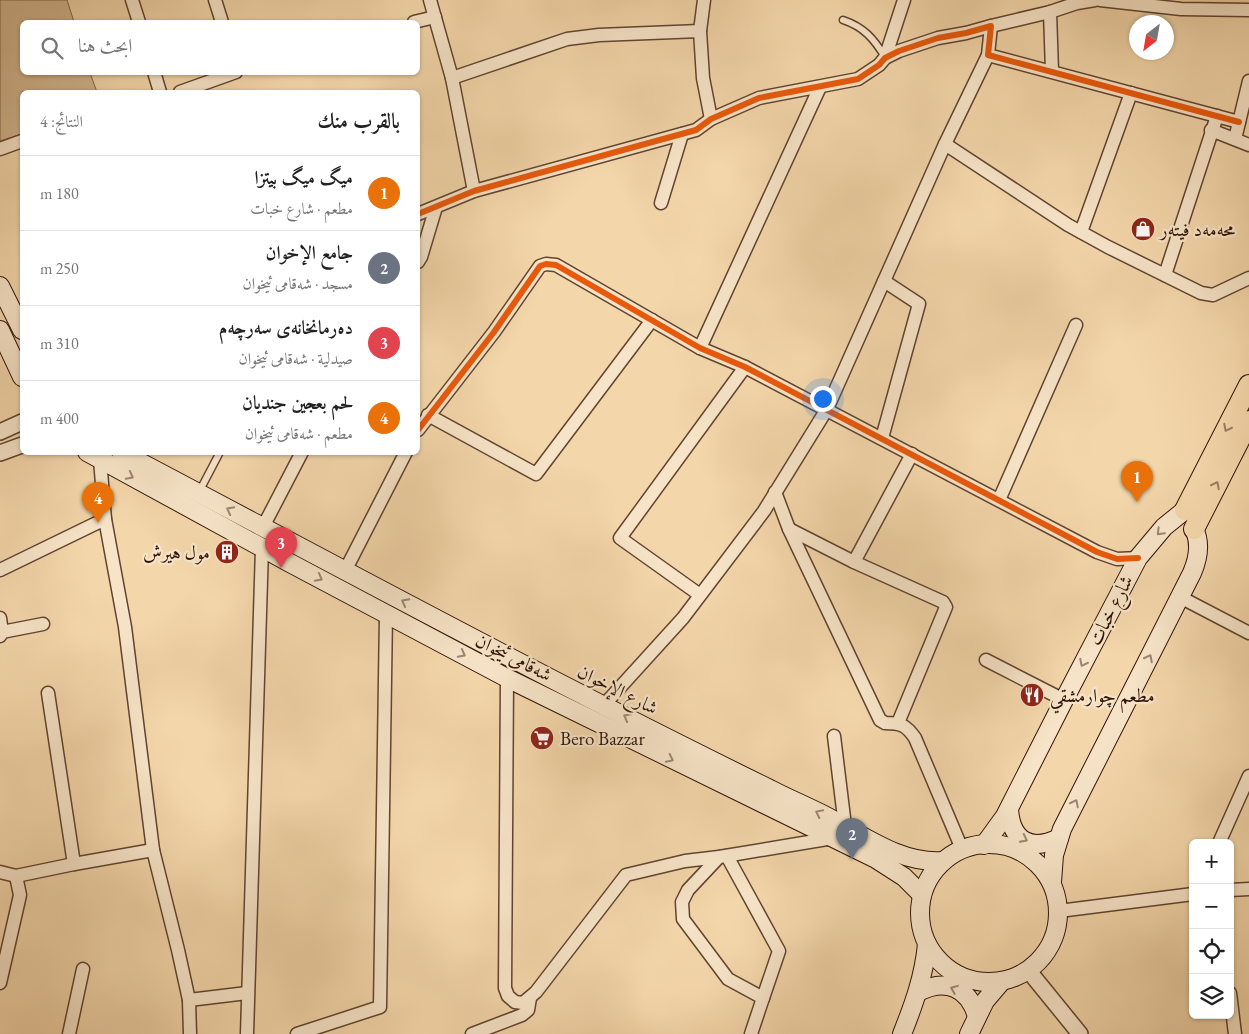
<!DOCTYPE html>
<html lang="ar">
<head>
<meta charset="utf-8">
<style>
  :root { --surface:#fff; --page:#f2f2f2; --text:#222; --muted:#767676; --line:#e0e0e0; --accent:#8f2418 }
  body { margin:0; font-family:"EB Garamond",Amiri,serif; background:var(--page); color:var(--text); direction:rtl }
  .controls { position:absolute; right:15px; bottom:15px; display:grid; overflow:hidden; border-radius:8px; box-shadow:0 1px 4px #0004 }
  .controls button { width:45px; height:45px; display:grid; place-items:center; padding:0; border:0; border-bottom:1px solid var(--line); background:var(--surface); color:var(--text); font:25px sans-serif }
  .compass { position:absolute; left:1129px; top:15px; width:45px; height:45px; border-radius:50%; background:var(--surface); box-shadow:0 1px 4px #0004; rotate:211deg }
  .you { position:absolute; left:822px; top:398px; width:18px; height:18px; margin:-12px; border:4px solid #fff; border-radius:50%; background:#1a73e8; box-shadow:0 0 0 8px #1a73e833 }
  .badge { display:grid; place-items:center; width:32px; height:32px; border-radius:50%; background:var(--accent); color:#fff; font-size:16px; font-weight:700 }
  .pin { position:absolute; translate:-50% -41px; filter:drop-shadow(0 1px 2px #0008) }
  .pin::after { content:''; position:absolute; top:26px; width:18px; height:15px; background:inherit; clip-path:polygon(0 0,100% 0,50% 100%) }
  .list { margin:0; padding:0; list-style:none }
  h2 { display:flex; justify-content:space-between; align-items:center; height:65px; margin:0; padding:0 20px; font-size:21px }
  h2 small { font-size:16px; font-weight:400; color:var(--muted) }
  .list li { display:grid; grid-template-columns:32px 1fr auto; gap:15px; align-items:center; box-sizing:border-box; height:75px; padding:0 20px; border-top:1px solid var(--line) }
  .list b { display:block; font-size:19px; white-space:nowrap }
  .list p { margin:0; font-size:16px; white-space:nowrap; color:var(--muted) }
  .list em { font-size:16px; font-style:normal; color:var(--muted) }
  .icon { flex:none; width:28px; height:28px; fill:none; stroke:currentColor; stroke-width:2; stroke-linecap:round; stroke-linejoin:round }
  .map { position:relative; flex:none; width:1249px; height:1034px; overflow:hidden; direction:ltr }
  .search { position:absolute; background:var(--surface); box-shadow:0 1px 4px #0004; left:20px; top:20px; width:400px; height:55px; display:flex; align-items:center; gap:12px; box-sizing:border-box; padding:0 18px; border-radius:8px; color:var(--muted); font-size:19px }
  .panel { position:absolute; background:var(--surface); box-shadow:0 1px 4px #0004; left:20px; top:90px; width:400px; height:365px; border-radius:8px; direction:rtl }
  .map>svg:first-child { display:block }
  .green { fill:#d2b58e; stroke:#80644a }
  .lines { fill:none; stroke-linecap:round; stroke-linejoin:round }
  .service-casing { stroke:#604430; stroke-width:9 }
  .minor-casing { stroke:#604430; stroke-width:15 }
  .tertiary-casing { stroke:#604430; stroke-width:18 }
  .secondary-casing { stroke:#2f1407; stroke-width:20 }
  .primary-casing { stroke:#2f1407; stroke-width:22 }
  .service { stroke:#f7e4c8; stroke-width:6 }
  .minor { stroke:#f7e4c8; stroke-width:12 }
  .tertiary { stroke:#f7e4c8; stroke-width:15 }
  .secondary { stroke:#f7e4c8; stroke-width:18 }
  .primary { stroke:#f3d6aa; stroke-width:20 }
  .cycleway-casing { stroke:#f7e4c8; stroke-width:9 }
  .cycleway { stroke:#e8590c; stroke-width:6 }
  .oneway { stroke:#9b7f61 }
  .oneway2 { stroke:#9d8671 }
  .labels { text-anchor:middle; stroke-width:4.5; stroke-linejoin:round; paint-order:stroke }
  .poi-label { font-size:19px; fill:#2f1407; stroke:#f7e4c8; text-anchor:start }
  .street-label { font-size:19px; fill:#2f1407; stroke:#f7e4c8 }
</style>
</head>
<body>
<div class="map">
<svg width="1249" height="1034" viewBox="0 0 1249 1034">
  <rect width="100%" height="100%" fill="#f3d6aa"/>
  <filter id="stains"><feTurbulence type="fractalNoise" baseFrequency=".004" numOctaves="4"/><feColorMatrix values="0 0 0 0 .2 0 0 0 0 .09 0 0 0 0 .02 0 0 0 .5 -.17"/></filter>
  <radialGradient id="worn" r=".72"><stop offset=".6" stop-color="#630" stop-opacity="0"/><stop offset="1" stop-color="#630" stop-opacity=".3"/></radialGradient>
  <polygon class="green" points="0,0 67,0 74,22 22,22 22,72 90,73 97,92 22,92 22,134 0,141"/>
  <g class="lines">
    <g class="service-casing">
      <g id="service">
        <path d="M843,20c21,7 31,19 42,37"/>
        <polyline points="199,492 220,452"/>
      </g>
    </g>
    <g class="minor-casing">
      <g id="minor">
        <polyline points="132,0 139,22"/>
        <polyline points="215,0 222,22"/>
        <polyline points="430,0 452,78 474,191"/>
        <polyline points="704,0 700,31 703,78 711,119"/>
        <polyline points="1100,0 1181,9 1249,10"/>
        <polyline points="1050,12 1052,71"/>
        <polyline points="414,22 435,17"/>
        <polyline points="991,26 1050,12 1077,3 1095,0"/>
        <polyline points="885,58 904,0"/>
        <polyline points="154,72 160,92"/>
        <polyline points="452,78 567,39 599,35 700,31"/>
        <polyline points="180,92 236,72"/>
        <polyline points="1211,130 1249,145"/>
        <polyline points="1235,139 1249,81"/>
        <polyline points="945,144 1068,225 1108,247 1201,293 1213,295 1249,278"/>
        <polyline points="0,149 22,141"/>
        <polyline points="661,203 682,134"/>
        <polyline points="418,214 474,191 696,130 711,119 759,98 858,79 879,65 885,58 899,51 938,38 966,33 991,26 988,55 1239,122"/>
        <polyline points="1081,232 1131,93"/>
        <polyline points="418,262 421,257 436,207"/>
        <polyline points="1165,275 1217,116"/>
        <polyline points="700,348 820,87"/>
        <polyline points="428,415 536,474 652,320"/>
        <polyline points="418,430 494,332 540,266 546,264 556,265 700,348 745,367 1097,552 1117,559 1138,558"/>
        <polyline points="882,438 919,304 884,281"/>
        <polyline points="100,460 105,519 125,627 153,850 178,950 189,1000 190,1034"/>
        <path d="M775,492l14,37 91,191 5,3c16,0 21,2 30,15l47,111"/>
        <polyline points="999,500 1076,325"/>
        <polyline points="263,527 302,452"/>
        <polyline points="789,529 854,562 943,602 946,607 898,723"/>
        <polyline points="854,562 912,454"/>
        <polyline points="0,570 105,519"/>
        <polyline points="345,571 406,452"/>
        <polyline points="700,595 620,538 745,367"/>
        <polyline points="1180,597 1249,633"/>
        <polyline points="0,618 2,632 0,636"/>
        <polyline points="2,632 43,624"/>
        <polyline points="986,660 1064,700"/>
        <polyline points="507,678 505,988 508,996 515,1002 523,1003 536,992 626,875 685,861 719,857 833,838"/>
        <polyline points="48,693 74,864"/>
        <polyline points="604,705 683,618 764,511 827,409 945,144 988,55"/>
        <polyline points="834,736 845,826"/>
        <polyline points="1219,843 1249,776"/>
        <polyline points="719,857 688,890 682,902 683,919 728,979 763,998 779,951 727,856"/>
        <polyline points="0,872 16,876 74,864 153,850"/>
        <polyline points="1230,890 1249,889"/>
        <polyline points="1059,911 1193,894"/>
        <polyline points="0,983 20,895 16,876"/>
        <polyline points="1230,993 1235,1034"/>
        <polyline points="189,1000 247,993"/>
        <polyline points="69,1034 83,969"/>
        <polyline points="247,1034 262,548"/>
        <polyline points="297,1034 380,1007 386,614"/>
        <polyline points="472,1034 522,1015 528,1010 530,998"/>
        <polyline points="751,1034 763,998"/>
      </g>
    </g>
    <g class="tertiary-casing">
      <g id="tertiary">
        <polyline points="0,432 22,422"/>
        <polyline points="0,453 22,445"/>
        <polyline points="1028,970 1080,1034"/>
      </g>
    </g>
    <g class="secondary-casing">
      <g id="secondary">
        <polyline points="0,286 22,330"/>
        <polyline points="0,330 22,377"/>
        <polyline points="87,452 290,563 507,678 876,859 904,877 922,895"/>
        <path d="M121,452c216,114 430,230 649,337 19,10 39,18 58,28 36,19 73,47 115,44"/>
        <path d="M1009,809c2,31 21,43 50,29"/>
        <circle cx="989" cy="913" r="69"/>
        <polyline points="984,845 1005,816 1064,700 1138,558 1164,527 1185,510"/>
        <path d="M1052,882l2,-27 8,-26 130,-256c6,-14 9,-30 2,-44"/>
        <path d="M918,992c28,-14 50,-5 59,24"/>
        <path d="M902,1034c12,-30 22,-58 25,-90"/>
        <polyline points="969,1034 985,1001 1002,981"/>
      </g>
    </g>
    <g class="primary-casing">
      <g id="primary">
        <polyline points="1185,510 1249,385"/>
        <polyline points="1194,529 1249,421"/>
      </g>
    </g>
    <use href="#service" class="service"/>
    <use href="#minor" class="minor"/>
    <use href="#tertiary" class="tertiary"/>
    <use href="#secondary" class="secondary"/>
    <use href="#primary" class="primary"/>
    <g class="cycleway-casing">
      <g id="cycleway">
        <polyline points="418,214 474,191 696,130 711,119 759,98 858,79 879,65 885,58 899,51 938,38 966,33 991,26 988,55 1239,122"/>
        <polyline points="418,430 494,332 540,266 546,264 556,265 700,348 745,367 1097,552 1117,559 1138,558"/>
      </g>
    </g>
    <use href="#cycleway" class="cycleway"/>
  </g>
  <defs><path id="oneway-chevron" d="M-2-3.5L2.5 0L-2 3.5" fill="none" stroke-width="1.6" stroke-linecap="round" stroke-linejoin="round" transform="scale(1.25)"/></defs>
  <g class="oneway">
    <use href="#oneway-chevron" transform="translate(1227 428) rotate(117)"/>
    <use href="#oneway-chevron" transform="translate(1216 485) rotate(-63)"/>
  </g>
  <g class="oneway2">
    <use href="#oneway-chevron" transform="translate(130 476) rotate(28)"/>
    <use href="#oneway-chevron" transform="translate(230 510) rotate(-152)"/>
    <use href="#oneway-chevron" transform="translate(1160 532) rotate(135)"/>
    <use href="#oneway-chevron" transform="translate(319 578) rotate(28)"/>
    <use href="#oneway-chevron" transform="translate(405 602) rotate(-152)"/>
    <use href="#oneway-chevron" transform="translate(462 654) rotate(28)"/>
    <use href="#oneway-chevron" transform="translate(1149 658) rotate(-63)"/>
    <use href="#oneway-chevron" transform="translate(1083 663) rotate(117)"/>
    <use href="#oneway-chevron" transform="translate(627 717) rotate(-152)"/>
    <use href="#oneway-chevron" transform="translate(670 759) rotate(26)"/>
    <use href="#oneway-chevron" transform="translate(1075 803) rotate(-63)"/>
    <use href="#oneway-chevron" transform="translate(819 813) rotate(-154)"/>
    <use href="#oneway-chevron" transform="translate(1024 839) rotate(27)"/>
    <use href="#oneway-chevron" transform="translate(954 989) rotate(-158)"/>
  </g>
  <defs>
    <g id="shop-disc" transform="scale(1.25)"><circle r="9.5" fill="#8f2418" stroke="#f7e4c8"/><path d="M-5-2.5h2.3a2.7 3.5 0 0 1 5.4 0H5L5.5 6h-11ZM-1.5-2.5h3a1.5 2.3 0 0 0-3 0Z" fill="#fff"/></g>
    <g id="building-disc" transform="scale(1.25)"><circle r="9.5" fill="#8f2418" stroke="#f7e4c8"/><path d="M-4-6H4V6H1V3H-1V6H-4ZM-2.5-4.3h1.7v1.8h-1.7ZM.8-4.3h1.7v1.8H.8ZM-2.5-1h1.7V.8h-1.7ZM.8-1h1.7V.8H.8Z" fill="#fff"/></g>
    <g id="restaurant-disc" transform="scale(1.25)"><circle r="9.5" fill="#8f2418" stroke="#f7e4c8"/><path d="M-5-6h1v4h1v-4h1v4h1v-4h1v5L-1.5 .5V6h-2V.5L-5-1ZM5-6V6H3V1.5H1.5Q1.5-4 5-6Z" fill="#fff"/></g>
    <g id="supermarket-disc" transform="scale(1.25)"><circle r="9.5" fill="#8f2418" stroke="#f7e4c8"/><path d="M-6-5.5h2.5l.6 2H6L4.5 2H-2.5L-4.4-4H-6ZM-1.5 3.2a1.3 1.3 0 1 0 .1 0ZM3 3.2a1.3 1.3 0 1 0 .1 0Z" fill="#fff"/></g>
  </defs>
  <g fill-rule="evenodd">
    <use href="#shop-disc" x="1143" y="229"/>
    <use href="#building-disc" x="227" y="552"/>
    <use href="#restaurant-disc" x="1032" y="695"/>
    <use href="#supermarket-disc" x="542" y="738"/>
  </g>
  <g class="labels">
    <g class="poi-label">
      <text x="1160" y="236">محەمەد فیتەر</text>
      <text x="210" y="559" text-anchor="end">مول هيرش</text>
      <text x="1050" y="702">مطعم چوارمشقي</text>
      <text x="560" y="745">Bero Bazzar</text>
    </g>
    <g class="street-label">
      <text transform="translate(1110 610) rotate(-63)" y="7">شارع خبات</text>
      <text transform="translate(514 657) rotate(27)" y="7">شەقامی ئیخوان</text>
      <text transform="translate(618 689) rotate(27)" y="7">شارع الإخوان</text>
    </g>
  </g>
  <rect width="100%" height="100%" filter="url(#stains)"/>
  <rect width="100%" height="100%" fill="url(#worn)"/>
</svg>
<div class="controls">
<button>+</button>
<button>−</button>
<button><svg class="icon" aria-label="locate" viewBox="0 0 24 24"><circle cx="12" cy="12" r="6"/><path d="M12 2v4M12 18v4M2 12h4M18 12h4"/></svg></button>
<button><svg class="icon" aria-label="layers" viewBox="0 0 24 24"><path d="M12 4l9 5-9 5-9-5zM3 14l9 5 9-5"/></svg></button>
</div>
<svg class="compass" viewBox="-18 -18 36 36"><path d="M0-13l5 13h-10z" fill="#e53935"/><path d="M0 13l5-13h-10z" fill="#767676"/></svg>
<div class="you"></div>
<div class="pin badge" style="left:1137px;top:502px;background:#e8710a">1</div>
<div class="pin badge" style="left:852px;top:859px;background:#6b7280">2</div>
<div class="pin badge" style="left:281px;top:568px;background:#e0444e">3</div>
<div class="pin badge" style="left:98px;top:523px;background:#e8710a">4</div>
<div class="search"><svg class="icon" aria-label="search" viewBox="0 0 24 24"><circle cx="10" cy="10" r="6"/><path d="M15 15l6 6"/></svg>ابحث هنا</div>
<section class="panel">
<h2>بالقرب منك<small>النتائج: 4</small></h2>
<ul class="list">
<li><span class="badge" style="background:#e8710a">1</span><div><b>ميگ ميگ بيتزا</b><p>مطعم · شارع خبات</p></div><em>180 m</em></li>
<li><span class="badge" style="background:#6b7280">2</span><div><b>جامع الإخوان</b><p>مسجد · شەقامی ئیخوان</p></div><em>250 m</em></li>
<li><span class="badge" style="background:#e0444e">3</span><div><b>دەرمانخانەی سەرچەم</b><p>صيدلية · شەقامی ئیخوان</p></div><em>310 m</em></li>
<li><span class="badge" style="background:#e8710a">4</span><div><b>لحم بعجين جنديان</b><p>مطعم · شەقامی ئیخوان</p></div><em>400 m</em></li>
</ul>
</section>
</div>
</body>
</html>
